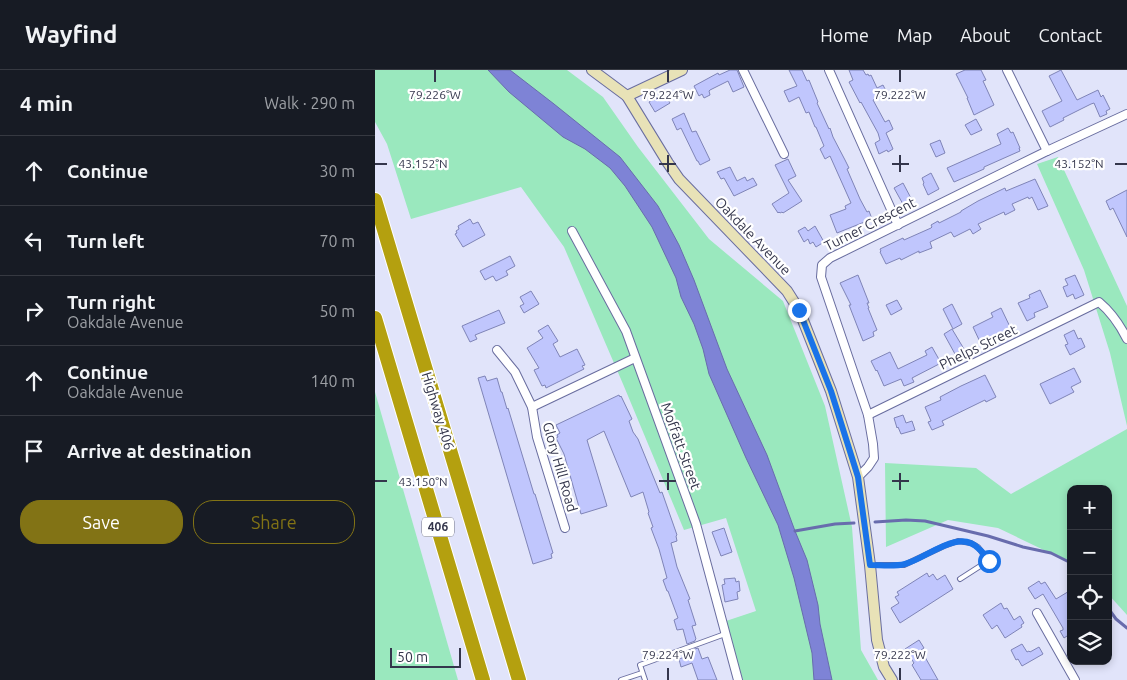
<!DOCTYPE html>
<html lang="en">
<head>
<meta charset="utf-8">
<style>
  :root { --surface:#171b24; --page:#20242c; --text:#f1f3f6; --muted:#9ea1a6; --line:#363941; --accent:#827315 }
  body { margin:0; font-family:Ubuntu,sans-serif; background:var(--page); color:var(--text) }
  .controls { position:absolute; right:15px; bottom:15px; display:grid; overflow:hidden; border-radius:10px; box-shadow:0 2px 8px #0003 }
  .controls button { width:45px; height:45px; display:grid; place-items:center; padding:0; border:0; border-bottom:1px solid var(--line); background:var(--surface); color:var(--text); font:25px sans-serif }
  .scale { position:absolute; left:15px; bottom:12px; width:71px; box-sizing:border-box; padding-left:5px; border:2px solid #34364c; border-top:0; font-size:14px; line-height:18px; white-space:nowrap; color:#34364c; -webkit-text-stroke:4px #fff; paint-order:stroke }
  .stop { position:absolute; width:15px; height:15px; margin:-11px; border:4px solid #1a73e8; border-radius:50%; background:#fff }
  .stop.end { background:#1a73e8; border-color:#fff; box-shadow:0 1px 5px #0008 }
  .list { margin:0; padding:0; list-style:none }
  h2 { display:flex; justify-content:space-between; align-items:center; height:65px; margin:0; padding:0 20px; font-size:21px }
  h2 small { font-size:16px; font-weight:400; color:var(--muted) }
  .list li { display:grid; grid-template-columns:32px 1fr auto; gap:15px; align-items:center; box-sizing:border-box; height:70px; padding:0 20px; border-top:1px solid var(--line) }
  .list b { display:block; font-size:19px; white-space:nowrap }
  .list p { margin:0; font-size:16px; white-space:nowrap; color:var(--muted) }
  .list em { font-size:16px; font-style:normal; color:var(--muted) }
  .actions { display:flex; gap:10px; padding:15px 20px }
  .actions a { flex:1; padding:11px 0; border:1px solid var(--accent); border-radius:20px; text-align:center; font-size:18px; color:var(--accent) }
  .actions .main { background:var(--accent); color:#fff }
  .icon { flex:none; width:28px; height:28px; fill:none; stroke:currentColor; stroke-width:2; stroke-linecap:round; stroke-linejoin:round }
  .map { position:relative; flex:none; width:752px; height:610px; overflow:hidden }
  header { display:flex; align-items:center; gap:30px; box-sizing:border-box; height:70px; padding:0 25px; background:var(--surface); border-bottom:1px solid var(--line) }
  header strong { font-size:24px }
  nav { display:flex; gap:28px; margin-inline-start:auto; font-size:18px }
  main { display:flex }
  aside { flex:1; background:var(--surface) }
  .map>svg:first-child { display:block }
  .green { fill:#9ae8be }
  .water { fill:#7e83d6; stroke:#686cad }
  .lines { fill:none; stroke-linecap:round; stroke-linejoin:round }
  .stream { stroke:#686cad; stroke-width:3 }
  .building { fill:#c0c6fd; stroke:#7f84b7 }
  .lane-casing { stroke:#696d9f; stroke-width:6 }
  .street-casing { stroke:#696d9f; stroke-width:10 }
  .secondary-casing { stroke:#696d9f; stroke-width:12 }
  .highway-casing { stroke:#fff; stroke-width:16 }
  .lane { stroke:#fff; stroke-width:4 }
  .street { stroke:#fff; stroke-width:8 }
  .secondary { stroke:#e8e2b7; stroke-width:10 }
  .highway { stroke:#b4a00f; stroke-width:14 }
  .route { stroke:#1a73e8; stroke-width:6 }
  .ticks { fill:none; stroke:#34364c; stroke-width:2 }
  .labels { text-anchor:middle; stroke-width:4.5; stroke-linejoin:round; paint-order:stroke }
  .shield { fill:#fff; stroke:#717282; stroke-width:1 }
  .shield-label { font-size:12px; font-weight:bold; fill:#34364c }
  .street-label { font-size:14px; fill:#34364c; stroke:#fff }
  .ticks-label { font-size:12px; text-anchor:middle; fill:#34364c; stroke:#fff; stroke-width:4.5; stroke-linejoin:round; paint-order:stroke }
</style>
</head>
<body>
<header>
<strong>Wayfind</strong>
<nav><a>Home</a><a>Map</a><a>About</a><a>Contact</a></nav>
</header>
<main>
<aside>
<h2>4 min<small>Walk · 290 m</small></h2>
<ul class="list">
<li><svg class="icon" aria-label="ahead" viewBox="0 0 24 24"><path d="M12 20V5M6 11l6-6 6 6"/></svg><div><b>Continue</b></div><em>30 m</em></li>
<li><svg class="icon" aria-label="left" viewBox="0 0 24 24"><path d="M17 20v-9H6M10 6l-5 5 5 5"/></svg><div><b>Turn left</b></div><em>70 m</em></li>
<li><svg class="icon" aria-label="right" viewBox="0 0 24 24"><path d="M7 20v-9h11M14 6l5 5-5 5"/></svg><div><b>Turn right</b><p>Oakdale Avenue</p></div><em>50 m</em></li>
<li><svg class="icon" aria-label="ahead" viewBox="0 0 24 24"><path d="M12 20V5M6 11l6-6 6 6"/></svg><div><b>Continue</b><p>Oakdale Avenue</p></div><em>140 m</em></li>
<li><svg class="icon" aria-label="arrive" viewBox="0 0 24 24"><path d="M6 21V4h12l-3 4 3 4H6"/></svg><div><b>Arrive at destination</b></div></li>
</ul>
<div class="actions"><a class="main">Save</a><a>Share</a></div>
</aside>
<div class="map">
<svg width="752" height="610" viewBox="0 0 752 610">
  <rect width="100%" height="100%" fill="#e1e4fa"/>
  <g class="green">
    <polygon points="0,0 192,0 228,27 263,77 334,169 408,231 450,336 477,457 486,580 503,610 368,610 348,552 381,541 351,448 309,460 248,314 189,177 146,117 36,149 12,74 0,52"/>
    <polygon points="683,87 752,236 752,356 735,283 709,200 662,94"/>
    <polygon points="0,322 83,610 0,610"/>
    <polygon points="752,359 752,545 733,524 733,419 696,419 696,493 623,458 573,450 511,477 510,393 601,398 636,424"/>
  </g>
  <polygon class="water" points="113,0 135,0 179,34 245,87 283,136 304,175 319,210 352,299 392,385 420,461 432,490 443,535 445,554 457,610 439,610 437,583 419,508 403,455 371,388 334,304 328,279 319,254 306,227 301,208 277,157 250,116 235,98 210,79 188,67 134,22"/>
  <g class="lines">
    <g class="stream">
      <polyline points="500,452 531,450 550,451 613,466 648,477 676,483 694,492 696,494"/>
      <polyline points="420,461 460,454 479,453"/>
      <polyline points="733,538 741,549 752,558"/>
    </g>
  </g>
  <g class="building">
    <polygon points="355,0 362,0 369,17 358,22 353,11 335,20 334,21 335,25 329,28 327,24 324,26 319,16 343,3 344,5"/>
    <polygon points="414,0 427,0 432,11 434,10 443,32 442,33 454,59 455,58 458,67 470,90 474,98 472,99 485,129 492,142 494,141 497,149 462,163 455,145 471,139 470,136 476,133 455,86 450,89 445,79 449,76 441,57 440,57 434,42 431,43 424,27 414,32 409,21 422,16"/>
    <polygon points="474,0 488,0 491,5 493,4 494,6 496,5 502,18 508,15 512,23 498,30 510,52 514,50 518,59 511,63 518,79 513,82 512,80 504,84 500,73 505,70 503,63 486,32 485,33 474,12 478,10"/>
    <polygon points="590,0 606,0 611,10 608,11 619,35 599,45 592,28 593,28 581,4"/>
    <polygon points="686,0 702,30 723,20 726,27 728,25 735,39 731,41 732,44 725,47 719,33 716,34 688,48 689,50 675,57 667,41 687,31 674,6"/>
    <polygon points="289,23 295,33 280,42 274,32"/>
    <polygon points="309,43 317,62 321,61 335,90 325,95 323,91 322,91 306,58 302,60 297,49"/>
    <polygon points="601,49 607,60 596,65 590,55"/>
    <polygon points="633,58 636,63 638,62 645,78 644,78 645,81 609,97 609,99 600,103 579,112 572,98 626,74 622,64"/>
    <polygon points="565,70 570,83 561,87 555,74"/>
    <polygon points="413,89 421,106 413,110 427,131 408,143 407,142 405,143 404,142 403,143 397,134 414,123 400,95"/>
    <polygon points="355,97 362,111 370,107 372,111 378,108 382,115 359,126 349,108 346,109 342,102"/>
    <polygon points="556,103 564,119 553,125 548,114 549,113 547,108"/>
    <polygon points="660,109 673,136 663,140 657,127 654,129 653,127 637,134 640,140 630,145 629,142 603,154 606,159 598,164 595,159 579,167 576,162 555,172 557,178 544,183 544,181 526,190 525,188 511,194 505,182 506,181 505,179 528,168 529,170 556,158 557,157 556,155 563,151 564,153 586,142 586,141 603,131 630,118 631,121"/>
    <polygon points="528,113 538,132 529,136 519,118"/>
    <polygon points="752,120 752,167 738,138 735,140 731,131"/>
    <polygon points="95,149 98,154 103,152 110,165 88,177 80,164 82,163 81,161 84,159 83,156"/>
    <polygon points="440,156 449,172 441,177 438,172 435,174 433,169 429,172 423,161 430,157 433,161"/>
    <polygon points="135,186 140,196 131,201 133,205 121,211 118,206 110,210 105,201"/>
    <polygon points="483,205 494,233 492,233 494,238 493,238 502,260 498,262 499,266 488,271 474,235 476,235 465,213"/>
    <polygon points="700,205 709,225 700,229 698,224 692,227 688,217 693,215 690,209"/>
    <polygon points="665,220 673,237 659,243 660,247 652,251 643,233 655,228 654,225"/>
    <polygon points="156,221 164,234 149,243 145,236 149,234 145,227"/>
    <polygon points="522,230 527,239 516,245 511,235"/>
    <polygon points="577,234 587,254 578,259 568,239"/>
    <polygon points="626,238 637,261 629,265 628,263 606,274 598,257 618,247 616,243"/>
    <polygon points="124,240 130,253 100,265 102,269 95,272 87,256"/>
    <polygon points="173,255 183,271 178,274 185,287 202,279 210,295 207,296 209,299 171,318 170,315 167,316 159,300 164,298 152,278 168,268 163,261"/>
    <polygon points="577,259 589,279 580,284 569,264"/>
    <polygon points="699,260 703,269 706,268 710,277 695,285 690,275 693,274 689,265"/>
    <polygon points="557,277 566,293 537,308 539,312 529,316 526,309 509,316 502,300 501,301 496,291 515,282 523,299 552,285 550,281"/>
    <polygon points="699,298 706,312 696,317 699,322 675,334 665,314"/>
    <polygon points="610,305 621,327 611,332 610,330 567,351 569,355 557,360 553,352 556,351 550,337 566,330 565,327 586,316"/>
    <polygon points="110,306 112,311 122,308 126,322 127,322 132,339 133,338 159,424 160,424 167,447 178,483 176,484 177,488 158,494 103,308"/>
    <polygon points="244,325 245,327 246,326 257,349 254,351 258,362 263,369 285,423 287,422 302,465 301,466 302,471 296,473 302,497 315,529 313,530 321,555 317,556 321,569 320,570 320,571 312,574 308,559 302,560 299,550 303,548 293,521 292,521 288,510 292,508 284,479 276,458 278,457 273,443 274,442 268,422 256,427 229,361 212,370 232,436 206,444 189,384 181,368 183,367 182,365 185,363 181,355"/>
    <polygon points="528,345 531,353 537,351 540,360 526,364 523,357 522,358 519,348"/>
    <polygon points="349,458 357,482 346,486 337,462"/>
    <polygon points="552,503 554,507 558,504 562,510 570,505 578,519 525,553 516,538 524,533 520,527 524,525 522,522"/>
    <polygon points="360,508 361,512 364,511 365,521 362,522 363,529 350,532 347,515 350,514 349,509"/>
    <polygon points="664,511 666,514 670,512 681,529 696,520 696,574 692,566 689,568 685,561 688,560 688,558 668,524 660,529 653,518"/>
    <polygon points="626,533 629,539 632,538 639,550 645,546 649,553 646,555 647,557 630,568 622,555 617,559 608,545"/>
    <polygon points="544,570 549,578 546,580 563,610 546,610 537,595 539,593 530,579"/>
    <polygon points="647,574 652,582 654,581 655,582 664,577 668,584 647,596 643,589 641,590 636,580"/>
    <polygon points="323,578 327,589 333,587 342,610 323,610 317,593 306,597 304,589 316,585 314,581"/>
  </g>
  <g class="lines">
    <g class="lane-casing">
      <g id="lane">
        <polyline points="497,495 529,495 569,476 583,471 596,473 603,477 613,491 585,509"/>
        <polyline points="246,610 267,603"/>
        <polyline points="270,610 265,595 350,564"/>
      </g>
    </g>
    <g class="street-casing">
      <g id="street">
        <polyline points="368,0 409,84"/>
        <polyline points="454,0 523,155"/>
        <polyline points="632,0 672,81"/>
        <polyline points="197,161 251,261 321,454 363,610"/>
        <polyline points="122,280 140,302 157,337 162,367 190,458"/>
        <polyline points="157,337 260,288"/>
        <path d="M493,345l231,-113c12,10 21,23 28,37"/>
        <polyline points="483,407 493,397 499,388 498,374 493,345 446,207 447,195 455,188 672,81 752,44"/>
        <polyline points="662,543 700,610"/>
      </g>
    </g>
    <g class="secondary-casing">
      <g id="secondary">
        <polyline points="217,0 252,26 293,93 304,109 412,221 424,240 456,321 483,407 495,495 502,570 509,597 517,610"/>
        <polyline points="252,26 307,0"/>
      </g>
    </g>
    <g class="highway-casing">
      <g id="highway">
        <polyline points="0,130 144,610"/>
        <polyline points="0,248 108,610"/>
      </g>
    </g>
    <use href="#lane" class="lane"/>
    <use href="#street" class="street"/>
    <use href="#secondary" class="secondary"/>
    <use href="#highway" class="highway"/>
  </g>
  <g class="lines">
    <path class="route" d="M424,240l32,81 27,86 12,88c11,0 24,2 35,-1 21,-5 54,-37 74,-15 4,3 7,8 10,12"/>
  </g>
  <path class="ticks" d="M60,0v12M293,0v12M525,0v12M293,85v17M525,85v17M0,94h12M284,94h17M517,94h17M740,94h12M293,403v17M525,403v17M0,411h12M284,411h17M517,411h17M293,598v12M525,598v12"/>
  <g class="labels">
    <rect class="shield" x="47" y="447.5" width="32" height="19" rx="4"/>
    <g class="shield-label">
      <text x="63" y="461">406</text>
    </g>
    <g class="street-label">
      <text transform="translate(495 154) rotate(-27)" y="5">Turner Crescent</text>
      <text transform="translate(378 166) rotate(46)" y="5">Oakdale Avenue</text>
      <text transform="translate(603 277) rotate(-26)" y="5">Phelps Street</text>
      <text transform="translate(63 341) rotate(73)" y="5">Highway 406</text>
      <text transform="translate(306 376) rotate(70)" y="5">Moffatt Street</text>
      <text transform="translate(185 397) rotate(74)" y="5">Glory Hill Road</text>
    </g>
  </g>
  <g class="ticks-label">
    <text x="60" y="29">79.226°W</text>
    <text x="293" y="29">79.224°W</text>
    <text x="525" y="29">79.222°W</text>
    <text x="48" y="98">43.152°N</text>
    <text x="704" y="98">43.152°N</text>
    <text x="48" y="416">43.150°N</text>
    <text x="293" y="589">79.224°W</text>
    <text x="525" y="589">79.222°W</text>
  </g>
</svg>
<div class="controls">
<button>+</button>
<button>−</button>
<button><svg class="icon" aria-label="locate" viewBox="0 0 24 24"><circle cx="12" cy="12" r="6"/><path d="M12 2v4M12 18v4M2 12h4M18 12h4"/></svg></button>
<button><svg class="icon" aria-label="layers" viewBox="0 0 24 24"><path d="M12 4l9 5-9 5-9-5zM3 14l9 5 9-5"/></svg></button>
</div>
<div class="scale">50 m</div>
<div class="stop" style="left:614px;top:491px"></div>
<div class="stop end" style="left:424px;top:240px"></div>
</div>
</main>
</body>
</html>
